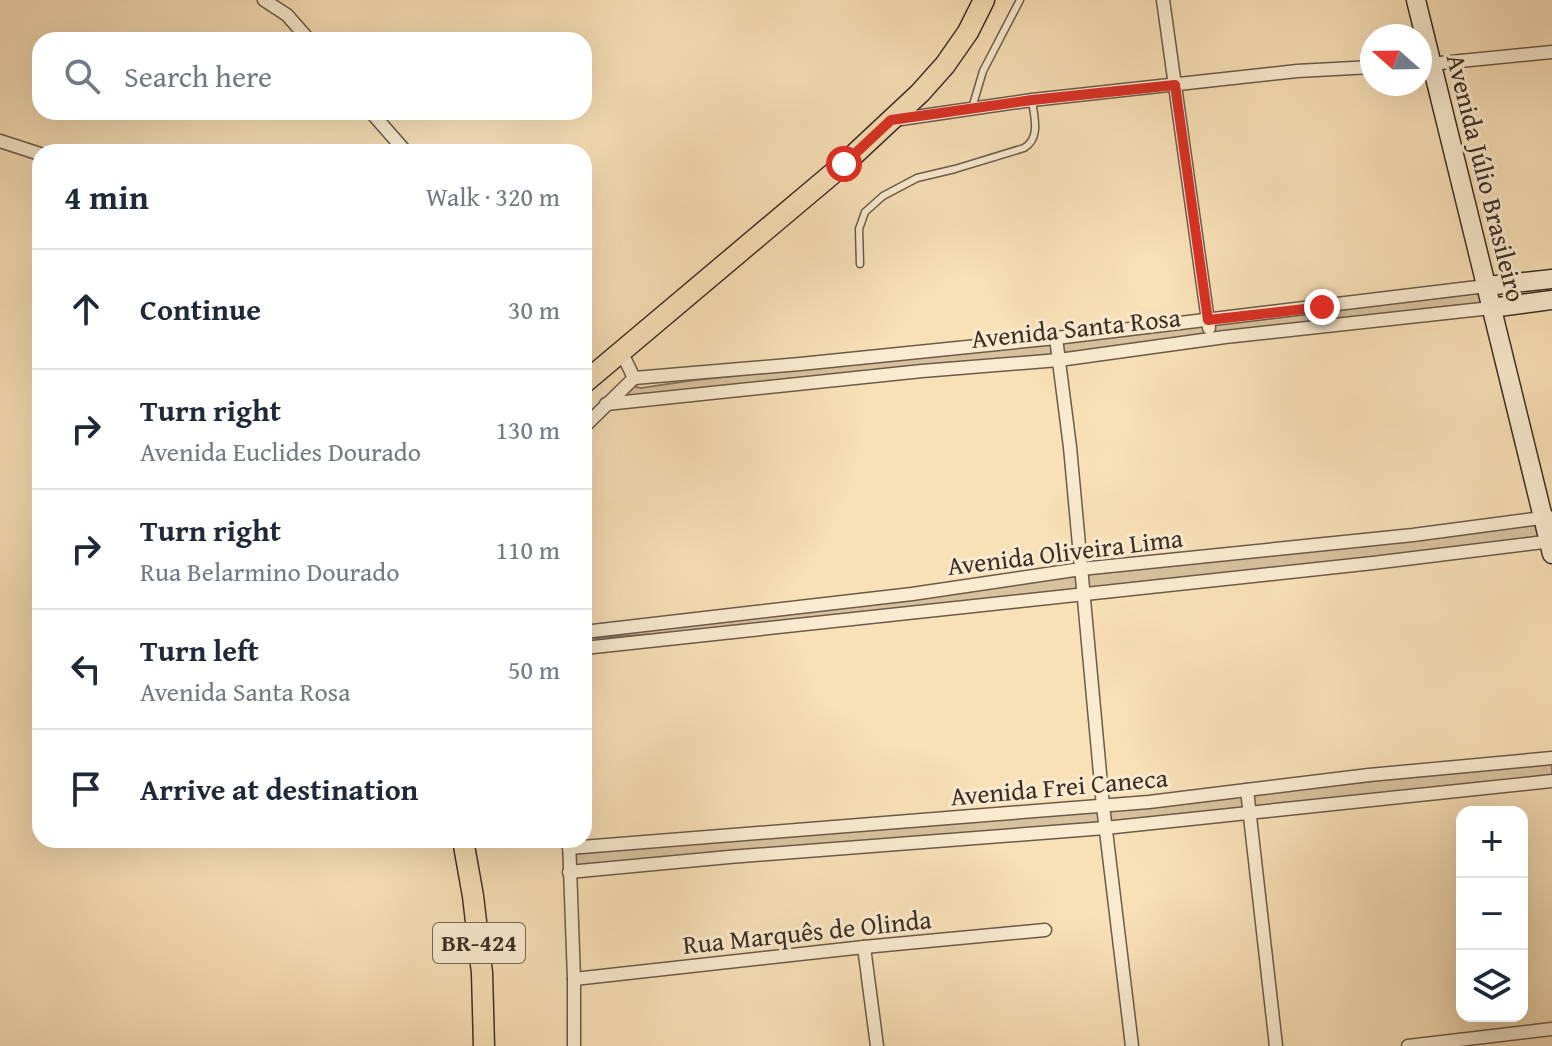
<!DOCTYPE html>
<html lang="en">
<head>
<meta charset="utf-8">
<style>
  :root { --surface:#fff; --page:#f2f2f3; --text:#1f2937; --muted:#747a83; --line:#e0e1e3 }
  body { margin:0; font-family:"Gentium Book Plus",serif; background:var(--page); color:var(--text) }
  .controls { position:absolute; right:24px; bottom:24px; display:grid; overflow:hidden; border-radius:16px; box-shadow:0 8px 32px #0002 }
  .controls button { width:72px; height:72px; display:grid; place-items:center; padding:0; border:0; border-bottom:2px solid var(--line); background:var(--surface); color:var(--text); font:40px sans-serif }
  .compass { position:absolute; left:1360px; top:24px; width:72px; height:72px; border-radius:50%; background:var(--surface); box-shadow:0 8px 32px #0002; rotate:290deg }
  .stop { position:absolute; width:24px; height:24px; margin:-18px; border:6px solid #d93025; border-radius:50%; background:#fff }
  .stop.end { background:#d93025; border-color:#fff; box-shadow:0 2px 8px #0008 }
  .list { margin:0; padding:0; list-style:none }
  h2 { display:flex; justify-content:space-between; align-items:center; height:104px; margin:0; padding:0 32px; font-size:34px }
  h2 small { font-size:26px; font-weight:400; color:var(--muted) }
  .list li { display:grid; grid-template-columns:52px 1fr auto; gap:24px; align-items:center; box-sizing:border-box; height:120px; padding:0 32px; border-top:2px solid var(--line) }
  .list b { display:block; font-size:30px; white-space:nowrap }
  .list p { margin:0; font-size:26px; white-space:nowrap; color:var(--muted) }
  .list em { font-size:26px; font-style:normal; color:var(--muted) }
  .icon { flex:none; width:44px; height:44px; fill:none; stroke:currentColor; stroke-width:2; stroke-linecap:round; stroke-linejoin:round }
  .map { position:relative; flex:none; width:1552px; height:1046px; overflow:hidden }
  .search { position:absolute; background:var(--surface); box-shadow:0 8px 32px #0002; left:32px; top:32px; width:560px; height:88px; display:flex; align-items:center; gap:20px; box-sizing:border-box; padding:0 28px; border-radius:24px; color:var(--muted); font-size:30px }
  .panel { position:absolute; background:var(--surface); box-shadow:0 8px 32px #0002; left:32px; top:144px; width:560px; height:704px; border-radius:24px }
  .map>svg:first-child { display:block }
  .green { fill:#d8c29e; stroke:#8a7862; stroke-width:2 }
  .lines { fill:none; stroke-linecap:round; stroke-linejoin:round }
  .lane-casing { stroke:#6c5a4a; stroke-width:9 }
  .street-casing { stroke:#6c5a4a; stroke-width:15 }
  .secondary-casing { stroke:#3d2e25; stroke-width:21 }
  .primary-casing { stroke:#3d2e25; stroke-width:23 }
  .lane { stroke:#faebd0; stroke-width:6 }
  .street { stroke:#faebd0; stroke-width:12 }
  .secondary { stroke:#faebd0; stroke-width:18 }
  .primary { stroke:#f8e0b7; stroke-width:20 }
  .route { stroke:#d93025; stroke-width:10 }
  .labels { text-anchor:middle; stroke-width:6; stroke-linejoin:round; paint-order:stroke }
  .shield { fill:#faebd0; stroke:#766758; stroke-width:2 }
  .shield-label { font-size:24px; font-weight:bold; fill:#3d2e25 }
  .street-label { font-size:26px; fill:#3d2e25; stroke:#faebd0 }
</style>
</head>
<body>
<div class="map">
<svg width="1552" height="1046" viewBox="0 0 1552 1046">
  <rect width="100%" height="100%" fill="#f8e0b7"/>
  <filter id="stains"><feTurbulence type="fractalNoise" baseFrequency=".0025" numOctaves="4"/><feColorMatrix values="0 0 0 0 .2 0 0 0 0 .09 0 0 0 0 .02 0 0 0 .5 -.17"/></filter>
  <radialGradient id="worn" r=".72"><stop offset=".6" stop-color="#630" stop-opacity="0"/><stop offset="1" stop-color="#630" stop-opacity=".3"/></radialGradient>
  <g class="green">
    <polygon points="1480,287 1487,306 1214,335 1211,323"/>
    <polygon points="1204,324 1206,336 1061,356 1059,341"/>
    <polygon points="1052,342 1053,355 614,401 636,381 636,387 641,388 695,380"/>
    <polygon points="1540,521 1545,538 1087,590 1085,572"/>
    <polygon points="1077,573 1079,592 738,628 584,639"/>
    <polygon points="1552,762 1552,777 1253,809 1252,794"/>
    <polygon points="1244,794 1246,810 1108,824 1107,809"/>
    <polygon points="1099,809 1102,824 571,869 571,851"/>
  </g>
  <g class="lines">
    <g class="lane-casing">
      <g id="lane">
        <polyline points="972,108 983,71 1020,0"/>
        <path d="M860,264l-1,-35 6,-17 18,-16 34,-18 38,-9 69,-21c17,-10 10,-31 8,-48"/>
      </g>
    </g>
    <g class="street-casing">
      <g id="street">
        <polyline points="264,0 287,15 309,40"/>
        <polyline points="1163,0 1209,328"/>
        <polyline points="1420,65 1552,52"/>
        <polyline points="371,112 406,152"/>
        <polyline points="894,120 1032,100 1297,71 1372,67"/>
        <polyline points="0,141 40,154"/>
        <polyline points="1056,338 1070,447 1103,806 1132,1046"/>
        <polyline points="634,378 800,364 1056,338 1486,286"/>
        <polyline points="606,404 922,371 1059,360 1225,337 1491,308"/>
        <polyline points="584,427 634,378 621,351"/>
        <polyline points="584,632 912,594 1081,569 1413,535 1549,517"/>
        <polyline points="584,648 1373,563 1552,541"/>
        <polyline points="1247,790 1276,1046"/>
        <polyline points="569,840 574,979 574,1046"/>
        <polyline points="569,848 1149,802 1369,775 1552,758"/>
        <polyline points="569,872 729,857 1105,828 1552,781"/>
        <polyline points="864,947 877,1046"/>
        <polyline points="574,979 864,947 1045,930"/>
        <polyline points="1408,1046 1552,1029"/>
      </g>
    </g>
    <g class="secondary-casing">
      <g id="secondary">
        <polyline points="1416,0 1552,554"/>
        <polyline points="1486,286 1552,279"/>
        <polyline points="1491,308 1552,300"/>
      </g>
    </g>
    <g class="primary-casing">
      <g id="primary">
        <polyline points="584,383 844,164 920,93 945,65 968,32 984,0"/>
        <polyline points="463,840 473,896 482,973 484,1046"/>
      </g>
    </g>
    <use href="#lane" class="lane"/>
    <use href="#street" class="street"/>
    <use href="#secondary" class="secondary"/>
    <use href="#primary" class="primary"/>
  </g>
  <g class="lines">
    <polyline class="route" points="844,164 891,120 1032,100 1175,85 1208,320 1322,307"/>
  </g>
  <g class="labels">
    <rect class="shield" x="433" y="923" width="92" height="40" rx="6"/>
    <g class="shield-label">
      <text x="479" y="951">BR-424</text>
    </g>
    <g class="street-label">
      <text transform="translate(1486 178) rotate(76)" y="9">Avenida Júlio Brasileiro</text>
      <text transform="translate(1076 328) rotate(-6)" y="9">Avenida Santa Rosa</text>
      <text transform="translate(1065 552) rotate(-7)" y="9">Avenida Oliveira Lima</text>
      <text transform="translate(1059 787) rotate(-5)" y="9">Avenida Frei Caneca</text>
      <text transform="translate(807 932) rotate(-6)" y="9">Rua Marquês de Olinda</text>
    </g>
  </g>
  <rect width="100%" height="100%" filter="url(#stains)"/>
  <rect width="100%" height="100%" fill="url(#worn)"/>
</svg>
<div class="controls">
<button>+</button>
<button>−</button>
<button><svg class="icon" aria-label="layers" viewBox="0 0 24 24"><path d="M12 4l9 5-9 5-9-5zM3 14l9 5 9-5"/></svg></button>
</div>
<svg class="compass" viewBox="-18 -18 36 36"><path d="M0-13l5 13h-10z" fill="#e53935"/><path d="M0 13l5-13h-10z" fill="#747a83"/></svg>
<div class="stop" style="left:844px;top:164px"></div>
<div class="stop end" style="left:1322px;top:307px"></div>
<div class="search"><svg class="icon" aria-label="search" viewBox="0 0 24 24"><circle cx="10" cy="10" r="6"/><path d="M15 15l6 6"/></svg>Search here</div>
<section class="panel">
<h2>4 min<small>Walk · 320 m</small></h2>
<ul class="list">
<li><svg class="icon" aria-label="ahead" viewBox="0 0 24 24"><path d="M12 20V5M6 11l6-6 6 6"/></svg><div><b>Continue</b></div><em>30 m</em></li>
<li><svg class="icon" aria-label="right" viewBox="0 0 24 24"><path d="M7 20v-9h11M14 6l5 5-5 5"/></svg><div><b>Turn right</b><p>Avenida Euclides Dourado</p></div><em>130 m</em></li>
<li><svg class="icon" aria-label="right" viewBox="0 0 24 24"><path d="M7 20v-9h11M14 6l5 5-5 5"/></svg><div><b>Turn right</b><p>Rua Belarmino Dourado</p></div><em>110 m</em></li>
<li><svg class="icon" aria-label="left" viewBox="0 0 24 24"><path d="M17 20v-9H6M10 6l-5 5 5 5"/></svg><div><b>Turn left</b><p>Avenida Santa Rosa</p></div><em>50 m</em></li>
<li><svg class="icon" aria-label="arrive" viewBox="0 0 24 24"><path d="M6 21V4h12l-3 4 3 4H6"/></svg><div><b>Arrive at destination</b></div></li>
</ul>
</section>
</div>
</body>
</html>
